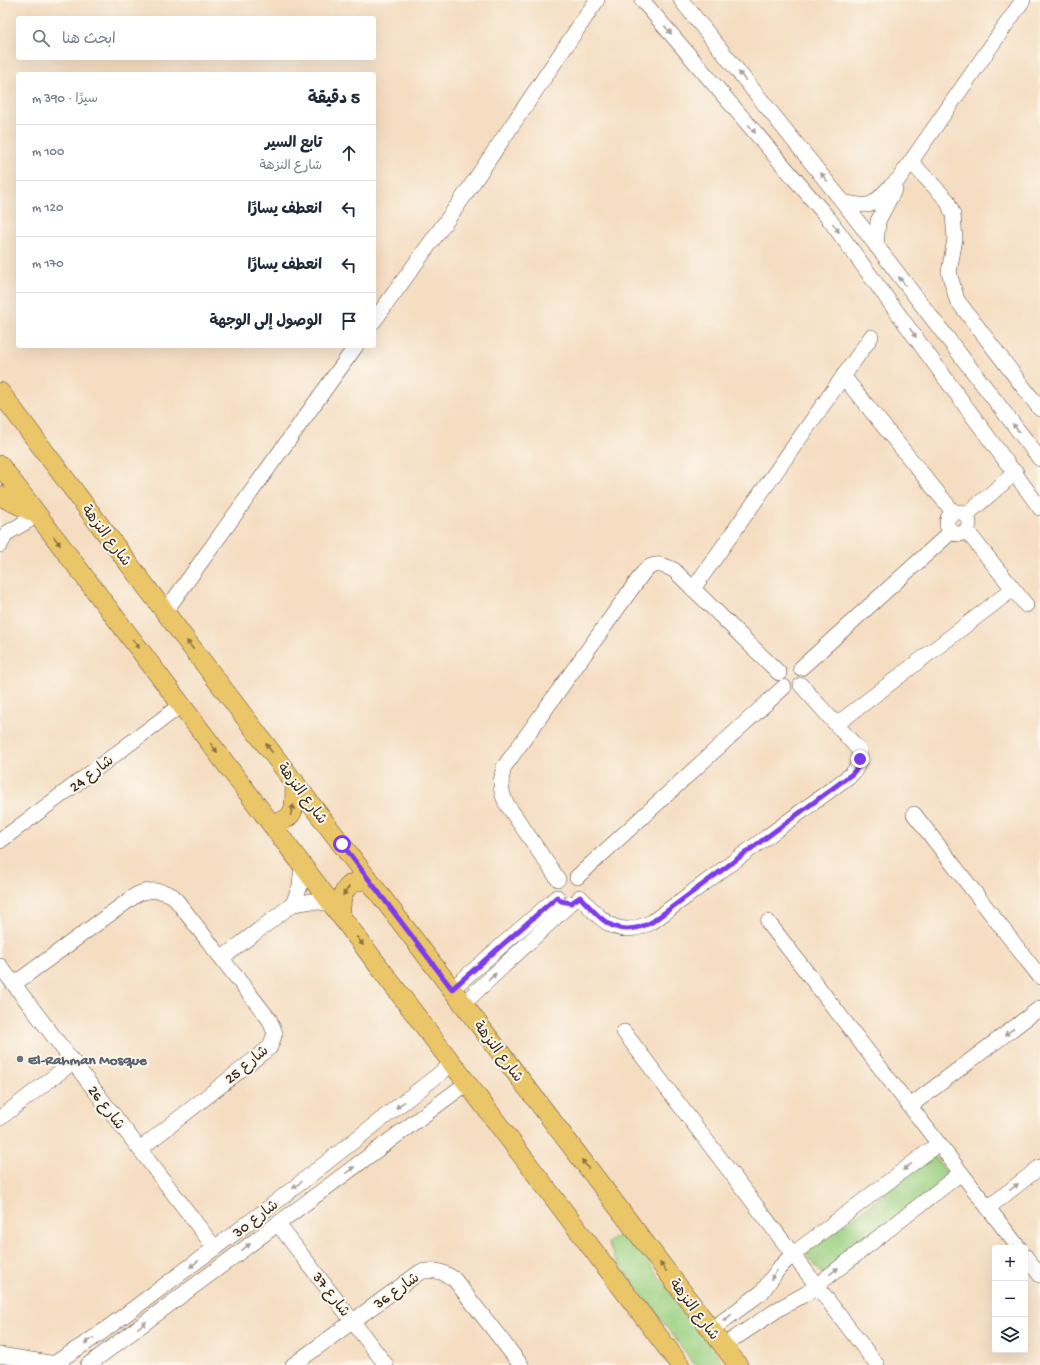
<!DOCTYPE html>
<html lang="ar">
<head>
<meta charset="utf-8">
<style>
  :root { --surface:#fff; --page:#f6f6f7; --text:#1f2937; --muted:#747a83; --line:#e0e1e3 }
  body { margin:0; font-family:"Gochi Hand","Playpen Sans Arabic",sans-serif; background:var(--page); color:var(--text); direction:rtl }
  .controls { position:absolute; right:12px; bottom:12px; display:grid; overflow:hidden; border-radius:4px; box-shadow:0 4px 16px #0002 }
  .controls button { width:36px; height:36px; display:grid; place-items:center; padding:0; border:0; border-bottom:1px solid var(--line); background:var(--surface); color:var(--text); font:20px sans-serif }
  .stop { position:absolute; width:12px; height:12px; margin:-9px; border:3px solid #7c3aed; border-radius:50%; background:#fff }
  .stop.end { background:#7c3aed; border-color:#fff; box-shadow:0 1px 4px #0008 }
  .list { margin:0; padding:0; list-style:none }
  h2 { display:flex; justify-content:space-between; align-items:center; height:52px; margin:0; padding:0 16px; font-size:17px }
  h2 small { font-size:13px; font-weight:400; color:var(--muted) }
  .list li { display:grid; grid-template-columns:26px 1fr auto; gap:12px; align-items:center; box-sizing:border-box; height:56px; padding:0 16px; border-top:1px solid var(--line) }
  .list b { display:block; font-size:15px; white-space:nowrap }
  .list p { margin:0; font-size:13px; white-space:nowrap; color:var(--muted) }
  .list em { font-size:13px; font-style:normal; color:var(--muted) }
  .icon { flex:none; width:22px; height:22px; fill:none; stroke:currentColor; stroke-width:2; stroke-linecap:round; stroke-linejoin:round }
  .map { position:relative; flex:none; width:1040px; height:1365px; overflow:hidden; direction:ltr }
  .search { position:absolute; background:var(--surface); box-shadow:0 4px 16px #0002; left:16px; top:16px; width:360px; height:44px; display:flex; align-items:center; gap:10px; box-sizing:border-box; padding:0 14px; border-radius:4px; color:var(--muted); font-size:15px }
  .panel { position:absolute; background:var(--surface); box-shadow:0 4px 16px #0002; left:16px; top:72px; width:360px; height:276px; border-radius:4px; direction:rtl }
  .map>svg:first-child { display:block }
  .green { fill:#9cd183; stroke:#6c7e50 }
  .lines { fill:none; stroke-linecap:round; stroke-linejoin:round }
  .minor-casing { stroke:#574536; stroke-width:16 }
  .major-casing { stroke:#574536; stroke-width:20 }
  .minor { stroke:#fff; stroke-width:15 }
  .major { stroke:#ebc669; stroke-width:19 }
  .oneway { fill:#a79f9a }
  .oneway2 { fill:#8a7040 }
  .route { stroke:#7c3aed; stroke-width:5 }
  .worship-dot { fill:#6b7280; stroke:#fbf7ec; stroke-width:1.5 }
  .labels { text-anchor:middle; stroke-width:4; stroke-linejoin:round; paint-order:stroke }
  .street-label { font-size:15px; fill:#3b2a1e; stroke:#fbf7ec }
  .worship-label { font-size:15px; font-weight:bold; fill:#5b616d; stroke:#fbf7ec; text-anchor:start }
</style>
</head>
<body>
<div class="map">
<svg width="1040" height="1365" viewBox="0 0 1040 1365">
  <rect width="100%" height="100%" fill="#fbf7ec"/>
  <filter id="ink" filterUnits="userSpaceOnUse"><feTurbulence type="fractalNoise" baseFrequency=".025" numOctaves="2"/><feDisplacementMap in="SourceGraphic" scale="8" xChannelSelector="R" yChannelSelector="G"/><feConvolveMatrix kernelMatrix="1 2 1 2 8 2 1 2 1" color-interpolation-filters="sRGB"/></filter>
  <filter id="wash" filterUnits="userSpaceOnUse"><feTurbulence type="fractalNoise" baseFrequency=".012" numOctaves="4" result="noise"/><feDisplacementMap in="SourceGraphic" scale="16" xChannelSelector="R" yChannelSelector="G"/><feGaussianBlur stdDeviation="0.9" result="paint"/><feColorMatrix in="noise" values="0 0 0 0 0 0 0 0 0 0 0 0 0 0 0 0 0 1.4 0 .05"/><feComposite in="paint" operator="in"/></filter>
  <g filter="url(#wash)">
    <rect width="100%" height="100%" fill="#f5ddc1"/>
    <g class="green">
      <polygon points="934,1156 950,1177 822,1274 806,1254"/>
      <polygon points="623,1236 633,1242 725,1365 695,1365 614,1257 608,1243 614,1238"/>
    </g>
  </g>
  <g filter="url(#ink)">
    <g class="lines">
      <g class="minor-casing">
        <g id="minor">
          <polyline points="642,0 829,219 1040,508"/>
          <polyline points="681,0 843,202 1040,459"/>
          <polyline points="911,162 947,200 953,215 955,239 949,272 957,300 1040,409"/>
          <path d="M843,202c38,9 29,-2 55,-22l125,-180"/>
          <polyline points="876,246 878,221 895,188"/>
          <polyline points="374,321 460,202 597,0"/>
          <polyline points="843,376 954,513"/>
          <circle cx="958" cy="523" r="11"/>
          <polyline points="966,515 1016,472"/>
          <polyline points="966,530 1026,605"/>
          <polyline points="0,545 7,533 38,515"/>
          <polyline points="693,589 871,337"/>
          <polyline points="165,612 356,346"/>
          <polyline points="801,668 952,531"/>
          <polyline points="837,724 1013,589"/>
          <polyline points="914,814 1040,977"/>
          <polyline points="0,841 181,705"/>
          <polyline points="577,877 784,687"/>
          <path d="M558,879l-52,-76c-6,-13 -6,-22 -2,-36l141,-197c11,-9 18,-5 29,0l105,103"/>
          <path d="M580,897c23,24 37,43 72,25l200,-148c7,-8 8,-14 7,-24l-58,-65"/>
          <polyline points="293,904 313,901 332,904"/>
          <polyline points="768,922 1019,1248"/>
          <polyline points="222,958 293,904 300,886 302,865"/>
          <polyline points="0,966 215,1248"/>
          <path d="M14,984l122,-89c13,-6 24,-6 37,1l96,123 6,14 -5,14 -130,102"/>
          <polyline points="452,989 557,897"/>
          <polyline points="463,1004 571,903"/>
          <polyline points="624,1032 877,1365"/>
          <polyline points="910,1106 1040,1008"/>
          <polyline points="0,1118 73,1062"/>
          <polyline points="988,1208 1040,1167"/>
          <polyline points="278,1224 386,1365"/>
          <polyline points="1025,1256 1040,1275"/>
          <polyline points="711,1330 762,1292 779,1268 793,1254 938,1144"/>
          <polyline points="723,1346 780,1308 807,1293 961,1173"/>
          <polyline points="0,1355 62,1365"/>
          <polyline points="52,1365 98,1335 267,1209 452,1064"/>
          <polyline points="88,1365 467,1083"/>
          <path d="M293,1365l127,-93c14,-3 22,-1 34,7l67,86"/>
        </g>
      </g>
      <g class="major-casing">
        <g id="major">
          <polyline points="0,392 186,640 738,1365"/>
          <polyline points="0,465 680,1365"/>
          <polyline points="0,496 33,512"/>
          <path d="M271,824c28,-5 23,-19 24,-42"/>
          <path d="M341,916c-1,-21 3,-36 28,-36"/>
        </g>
      </g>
      <use href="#minor" class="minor"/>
      <use href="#major" class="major"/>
    </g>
    <defs><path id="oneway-solid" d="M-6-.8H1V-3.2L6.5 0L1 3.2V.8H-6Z"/></defs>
    <g class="oneway">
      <use href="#oneway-solid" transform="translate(668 30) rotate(50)"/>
      <use href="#oneway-solid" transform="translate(742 76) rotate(-129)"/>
      <use href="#oneway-solid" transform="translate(752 129) rotate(50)"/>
      <use href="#oneway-solid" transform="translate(824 177) rotate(-129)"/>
      <use href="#oneway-solid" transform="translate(836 228) rotate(54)"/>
      <use href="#oneway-solid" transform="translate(902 281) rotate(-128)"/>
      <use href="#oneway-solid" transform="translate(913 333) rotate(54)"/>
      <use href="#oneway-solid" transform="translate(1016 428) rotate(-128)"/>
      <use href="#oneway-solid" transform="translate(492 977) rotate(-43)"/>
      <use href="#oneway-solid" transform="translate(1009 1032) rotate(143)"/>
      <use href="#oneway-solid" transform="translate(400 1105) rotate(142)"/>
      <use href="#oneway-solid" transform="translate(907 1167) rotate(143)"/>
      <use href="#oneway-solid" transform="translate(350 1170) rotate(-37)"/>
      <use href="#oneway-solid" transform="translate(297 1185) rotate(142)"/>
      <use href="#oneway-solid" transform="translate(1014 1187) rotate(-38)"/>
      <use href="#oneway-solid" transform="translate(246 1247) rotate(-37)"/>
      <use href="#oneway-solid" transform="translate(194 1264) rotate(143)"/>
      <use href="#oneway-solid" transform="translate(834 1271) rotate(-38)"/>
      <use href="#oneway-solid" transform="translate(774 1275) rotate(124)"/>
      <use href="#oneway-solid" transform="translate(727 1318) rotate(143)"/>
      <use href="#oneway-solid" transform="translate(142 1325) rotate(-37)"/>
      <use href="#oneway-solid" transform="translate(89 1341) rotate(147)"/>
    </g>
    <g class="oneway2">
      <use href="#oneway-solid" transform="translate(57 541) rotate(53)"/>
      <use href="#oneway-solid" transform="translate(136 644) rotate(53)"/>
      <use href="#oneway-solid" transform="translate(190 645) rotate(-127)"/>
      <use href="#oneway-solid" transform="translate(214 748) rotate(53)"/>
      <use href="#oneway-solid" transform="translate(269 748) rotate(-127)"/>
      <use href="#oneway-solid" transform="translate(292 810) rotate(-73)"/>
      <use href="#oneway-solid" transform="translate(346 891) rotate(124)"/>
      <use href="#oneway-solid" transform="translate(360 941) rotate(53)"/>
      <use href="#oneway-solid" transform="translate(585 1164) rotate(-127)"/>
      <use href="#oneway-solid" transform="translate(663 1267) rotate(-127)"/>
    </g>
  </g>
  <g class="lines" filter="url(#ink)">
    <path class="route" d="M342,844l110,145 105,-92 4,4 10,2 9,-6c23,24 37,43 72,25l200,-148 6,-7 2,-8"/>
  </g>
  <circle class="worship-dot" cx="20" cy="1059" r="4"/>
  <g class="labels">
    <g class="street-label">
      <text transform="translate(107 535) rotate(53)" y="5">شارع النزهة</text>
      <text transform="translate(91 773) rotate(-37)" y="5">شارع 24</text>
      <text transform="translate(303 793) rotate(53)" y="5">شارع النزهة</text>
      <text transform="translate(499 1051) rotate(53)" y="5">شارع النزهة</text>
      <text transform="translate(246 1064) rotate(-39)" y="5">شارع 25</text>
      <text transform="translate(107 1107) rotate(53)" y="5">شارع 26</text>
      <text transform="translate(255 1218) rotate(-37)" y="5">شارع 30</text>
      <text transform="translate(396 1290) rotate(-35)" y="5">شارع 36</text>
      <text transform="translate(332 1294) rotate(53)" y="5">شارع 37</text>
      <text transform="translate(695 1309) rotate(53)" y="5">شارع النزهة</text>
    </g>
    <g class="worship-label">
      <text x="28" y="1064">El-Rahman Mosque</text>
    </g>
  </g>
</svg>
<div class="controls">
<button>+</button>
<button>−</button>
<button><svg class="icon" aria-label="layers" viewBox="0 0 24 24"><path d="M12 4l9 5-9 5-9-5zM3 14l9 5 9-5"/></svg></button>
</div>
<div class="stop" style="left:342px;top:844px"></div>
<div class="stop end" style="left:860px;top:759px"></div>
<div class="search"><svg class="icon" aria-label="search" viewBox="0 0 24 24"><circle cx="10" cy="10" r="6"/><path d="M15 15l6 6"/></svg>ابحث هنا</div>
<section class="panel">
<h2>5 دقيقة<small>سيرًا · 390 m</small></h2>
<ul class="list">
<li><svg class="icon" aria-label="ahead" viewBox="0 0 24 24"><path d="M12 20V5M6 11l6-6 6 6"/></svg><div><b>تابع السير</b><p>شارع النزهة</p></div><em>100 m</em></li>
<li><svg class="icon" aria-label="left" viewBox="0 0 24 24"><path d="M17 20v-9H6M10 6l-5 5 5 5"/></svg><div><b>انعطف يسارًا</b></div><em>120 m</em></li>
<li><svg class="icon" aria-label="left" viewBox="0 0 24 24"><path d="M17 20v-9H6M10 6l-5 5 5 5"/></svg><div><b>انعطف يسارًا</b></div><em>170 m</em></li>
<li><svg class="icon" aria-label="arrive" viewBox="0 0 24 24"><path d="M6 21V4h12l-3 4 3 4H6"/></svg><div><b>الوصول إلى الوجهة</b></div></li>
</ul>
</section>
</div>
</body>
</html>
